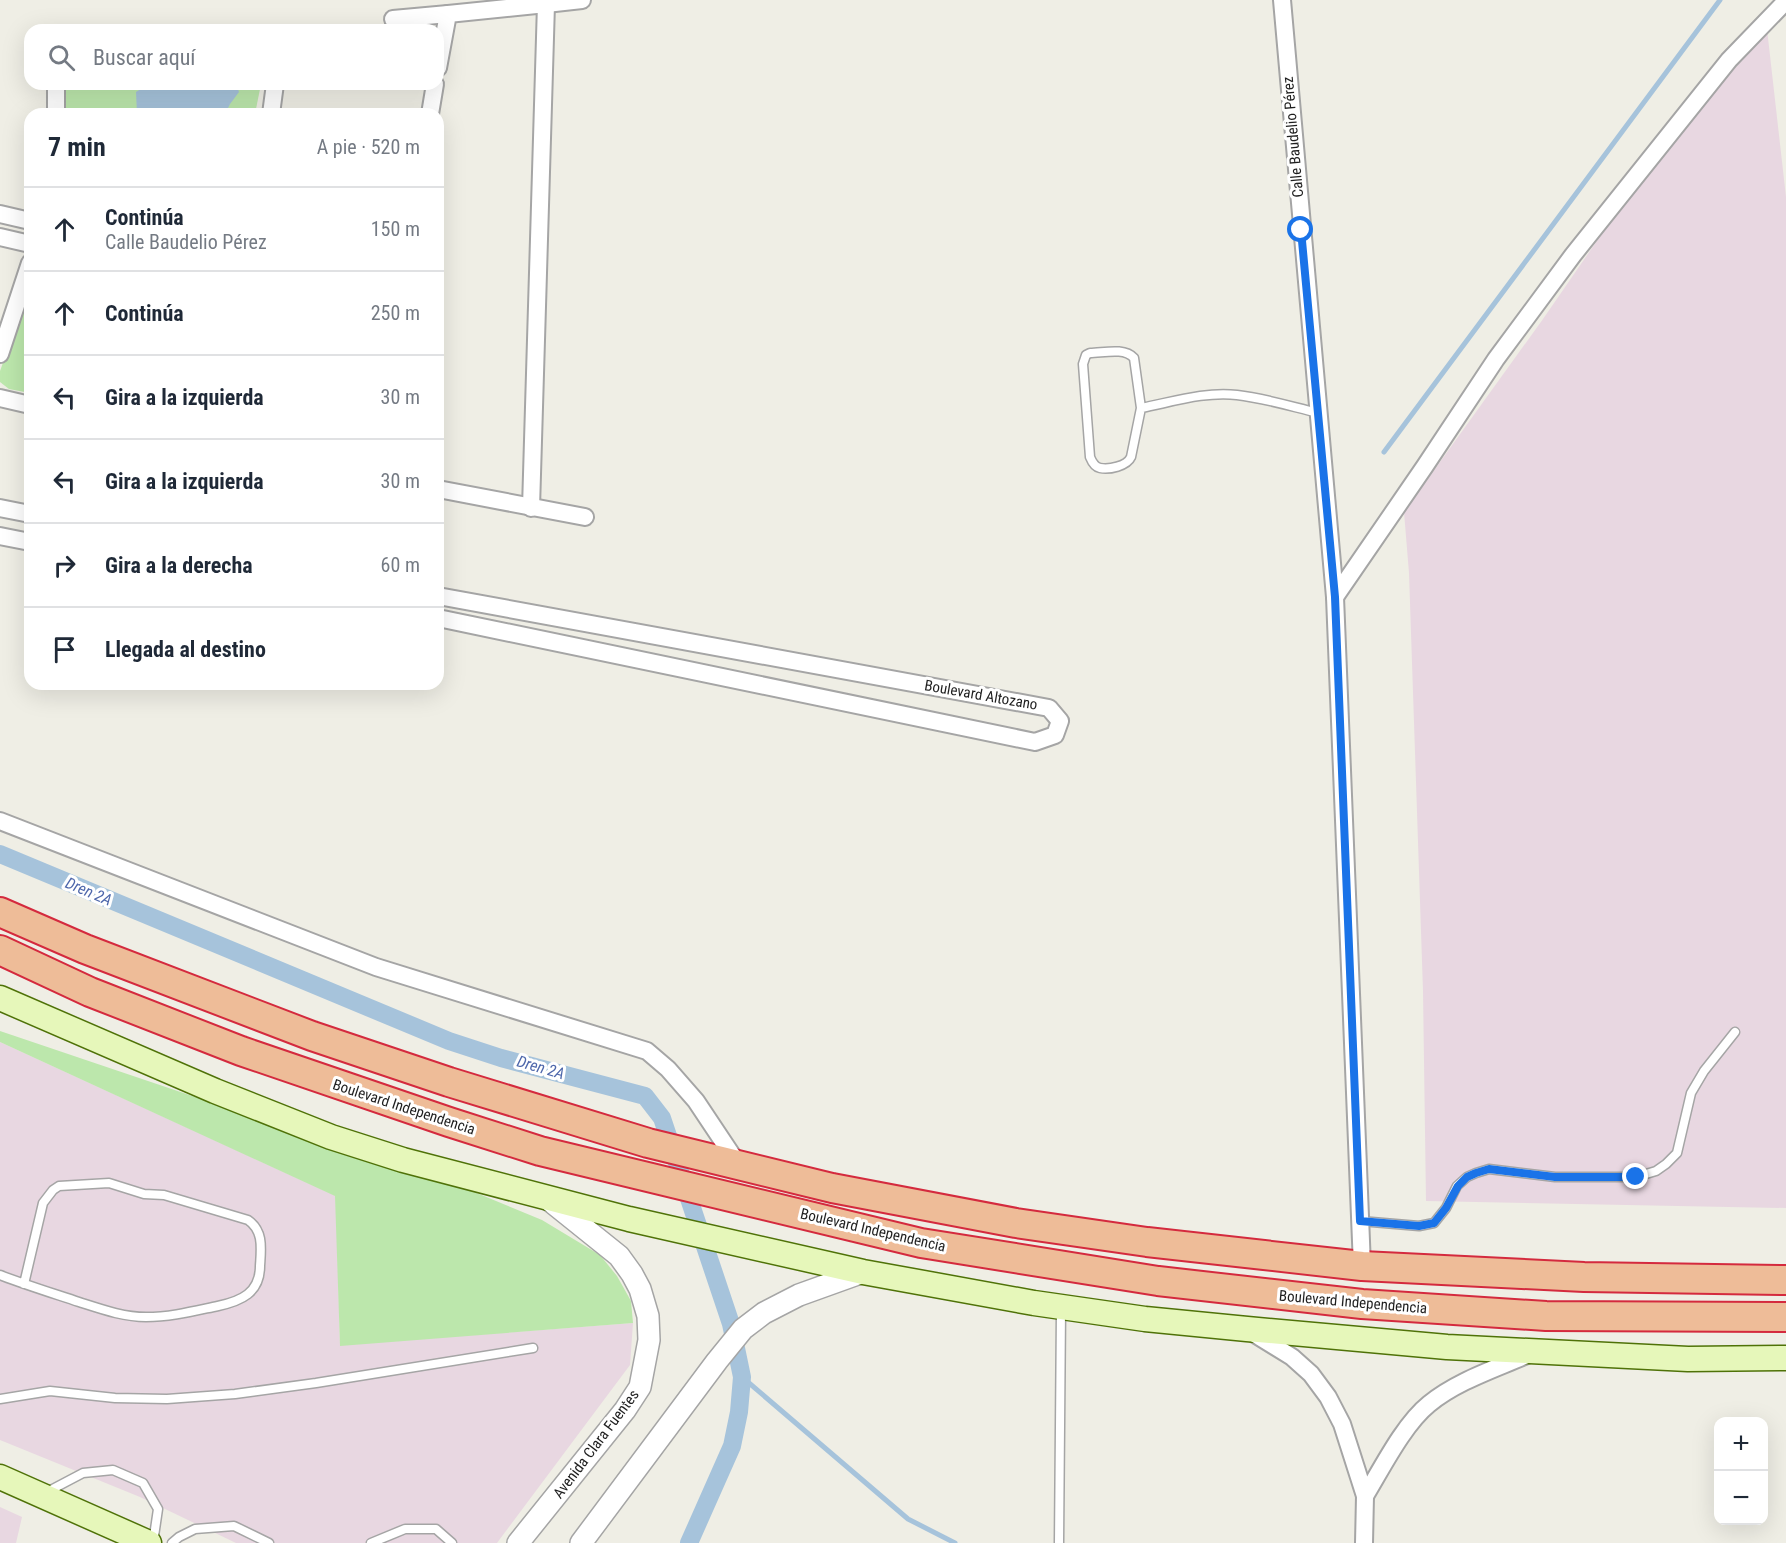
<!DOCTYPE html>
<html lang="es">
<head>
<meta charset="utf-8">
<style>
  :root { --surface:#fff; --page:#f2f2f3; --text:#1f2937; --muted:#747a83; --line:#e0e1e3 }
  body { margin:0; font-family:"Roboto Condensed",sans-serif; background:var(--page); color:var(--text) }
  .controls { position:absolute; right:18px; bottom:18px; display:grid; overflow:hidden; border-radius:12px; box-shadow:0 6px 24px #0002 }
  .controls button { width:54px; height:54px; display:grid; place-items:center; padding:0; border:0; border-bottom:2px solid var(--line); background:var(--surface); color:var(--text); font:30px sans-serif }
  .stop { position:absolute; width:18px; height:18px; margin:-14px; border:4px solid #1a73e8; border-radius:50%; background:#fff }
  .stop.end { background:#1a73e8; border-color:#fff; box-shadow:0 2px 6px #0008 }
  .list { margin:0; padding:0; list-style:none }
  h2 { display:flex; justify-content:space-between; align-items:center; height:78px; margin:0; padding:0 24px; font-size:26px }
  h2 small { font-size:20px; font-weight:400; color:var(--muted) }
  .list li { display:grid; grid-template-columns:39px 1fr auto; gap:18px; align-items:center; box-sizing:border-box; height:84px; padding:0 24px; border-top:2px solid var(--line) }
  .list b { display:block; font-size:22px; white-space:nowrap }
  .list p { margin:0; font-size:20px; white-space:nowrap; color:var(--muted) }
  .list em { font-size:20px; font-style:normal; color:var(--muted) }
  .icon { flex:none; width:33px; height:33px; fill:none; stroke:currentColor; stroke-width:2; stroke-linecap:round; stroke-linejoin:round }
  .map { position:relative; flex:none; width:1786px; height:1543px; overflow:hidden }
  .search { position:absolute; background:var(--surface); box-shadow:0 6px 24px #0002; left:24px; top:24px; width:420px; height:66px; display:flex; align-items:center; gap:15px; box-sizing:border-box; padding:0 21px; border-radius:18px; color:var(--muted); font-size:22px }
  .panel { position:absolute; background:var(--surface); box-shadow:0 6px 24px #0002; left:24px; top:108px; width:420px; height:582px; border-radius:18px }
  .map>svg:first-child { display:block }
  .industrial { fill:#e8d7e1 }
  .grass { fill:#bce7ac }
  .water { fill:#a6c3db }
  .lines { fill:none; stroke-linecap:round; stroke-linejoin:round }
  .stream { stroke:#a6c3db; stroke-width:5 }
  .canal { stroke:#a6c3db; stroke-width:18 }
  .service-casing { stroke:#a5a5a5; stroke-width:11 }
  .minor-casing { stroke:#a5a5a5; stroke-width:20 }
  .tertiary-casing { stroke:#a5a5a5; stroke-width:24 }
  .secondary-casing { stroke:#4f7208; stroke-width:27 }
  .trunk-casing { stroke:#d42a3e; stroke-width:32 }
  .service { stroke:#fff; stroke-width:8 }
  .minor { stroke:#fff; stroke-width:16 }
  .tertiary { stroke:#fff; stroke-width:21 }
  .secondary { stroke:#e6f7ba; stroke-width:24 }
  .trunk { stroke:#eebc98; stroke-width:28 }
  .route { stroke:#1a73e8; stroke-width:8 }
  .labels { text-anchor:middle; stroke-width:6; stroke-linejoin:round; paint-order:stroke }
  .street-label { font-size:15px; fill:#1e1e1e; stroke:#fff }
  .water-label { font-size:16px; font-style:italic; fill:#4e67ab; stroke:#fff }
</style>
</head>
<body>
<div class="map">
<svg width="1786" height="1543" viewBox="0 0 1786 1543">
  <rect width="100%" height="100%" fill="#efeee5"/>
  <g class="industrial">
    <polygon points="1767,29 1786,197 1786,1208 1426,1201 1423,991 1409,573 1404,512 1543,319 1621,206"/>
    <polygon points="0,1042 336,1196 340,1345 633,1323 630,1365 497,1543 236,1543 140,1497 0,1440"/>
    <polygon points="0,1507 22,1517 16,1543 0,1543"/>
  </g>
  <g class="grass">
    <polygon points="65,84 261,84 255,114 66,114"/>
    <polygon points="30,288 30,393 9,389 0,382 0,371"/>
    <polygon points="0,1031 467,1189 542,1220 600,1255 617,1276 631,1301 633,1323 340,1346 335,1196 0,1042"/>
  </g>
  <polygon class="water" points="149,84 236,84 239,92 230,104 225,114 137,114 136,92"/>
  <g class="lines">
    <g class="stream">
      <polyline points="1384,452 1720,0"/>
      <polyline points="742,1377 908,1519 955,1543"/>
    </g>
    <polyline class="canal" points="0,854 449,1041 501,1058 645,1096 662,1118 731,1324 742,1377 739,1412 732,1446 689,1543"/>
    <g class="service-casing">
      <g id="service">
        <path d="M1141,408l-10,49c-4,9 -22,13 -31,11 -5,-1 -8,-6 -10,-11l-7,-93 3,-9 4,-2c13,0 34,-6 44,5l7,50c31,-6 65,-17 96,-13 27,3 56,12 82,18"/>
        <polyline points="1360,1221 1419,1226 1434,1223 1446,1208 1457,1186 1467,1177 1476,1173 1489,1169 1555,1177 1636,1177 1656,1171 1666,1164 1677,1153 1691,1093 1704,1071 1735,1032"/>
        <path d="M0,1275c26,10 52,18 79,27 22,7 44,15 67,15 25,0 48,-6 72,-11 23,-5 42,-13 42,-40 1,-17 4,-35 -12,-46l-84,-25 -20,-1 -35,-11 -50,3 -6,4 -10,13 -19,81"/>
        <polyline points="0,1399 50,1391 115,1398 167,1399 235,1394 316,1383 533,1348"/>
        <polyline points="45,1493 83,1473 113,1470 143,1483 158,1509 153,1543"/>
        <polyline points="172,1543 179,1537 195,1529 234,1526 269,1543"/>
        <polyline points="371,1543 405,1529 436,1529 452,1543"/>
        <polyline points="1059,1543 1061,1310"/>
      </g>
    </g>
    <g class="minor-casing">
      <g id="minor">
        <polyline points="1282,0 1335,597 1362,1266"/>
        <polyline points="546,4 582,0"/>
        <polyline points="393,19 448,14"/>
        <polyline points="438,68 448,14 546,4 531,508"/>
        <polyline points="56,114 56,84"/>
        <polyline points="271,114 275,84"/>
        <polyline points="430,114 435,84"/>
        <polyline points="0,214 30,221"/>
        <polyline points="0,237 30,244"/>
        <polyline points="0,354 30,263"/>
        <polyline points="0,398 30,405"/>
        <polyline points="438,489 585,517"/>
        <polyline points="0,508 30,514"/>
        <polyline points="0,536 30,542"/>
        <polyline points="438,596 1049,708 1060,721 1055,735 1035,742 438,618"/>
        <polyline points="1335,597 1425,466 1496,359 1573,255 1729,60 1786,1"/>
        <polyline points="0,821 376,967 647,1051 668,1069 696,1101 738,1164"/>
        <polyline points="1253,1333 1292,1357 1311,1374 1328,1397 1342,1424 1365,1496 1364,1543"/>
        <path d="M1365,1496c17,-28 39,-72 64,-92 28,-23 66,-35 100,-50"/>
      </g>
    </g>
    <g class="tertiary-casing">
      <g id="tertiary">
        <polyline points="518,1543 625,1410 640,1387 649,1340 648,1316 640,1289 632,1274 619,1256 548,1199"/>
        <polyline points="581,1543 717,1361 743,1329 764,1313 799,1295 863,1272"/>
      </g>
    </g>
    <g class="secondary-casing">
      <g id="secondary">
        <polyline points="0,998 215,1091 331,1137 403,1160 629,1219 863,1272 1034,1303 1145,1319 1247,1329 1447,1347 1688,1359 1786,1358"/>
        <polyline points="0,1477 149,1543"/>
      </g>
    </g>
    <g class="trunk-casing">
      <g id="trunk">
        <polyline points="0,912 85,949 312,1036 449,1082 648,1143 832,1188 1016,1223 1147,1242 1362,1266 1584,1277 1786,1280"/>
        <polyline points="0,950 90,992 241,1051 449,1122 540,1151 921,1243 1158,1281 1362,1304 1546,1316 1786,1317"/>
      </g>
    </g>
    <use href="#service" class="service"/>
    <use href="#minor" class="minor"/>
    <use href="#tertiary" class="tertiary"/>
    <use href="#secondary" class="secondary"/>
    <use href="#trunk" class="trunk"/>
  </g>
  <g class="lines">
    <polyline class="route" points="1301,230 1335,597 1360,1221 1419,1226 1434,1223 1446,1208 1458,1186 1467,1177 1476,1173 1489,1169 1555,1177 1636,1177"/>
  </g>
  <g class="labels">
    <g class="street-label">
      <text transform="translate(1293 137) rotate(-95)" y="5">Calle Baudelio Pérez</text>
      <text transform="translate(981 695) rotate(10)" y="5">Boulevard Altozano</text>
      <text transform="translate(404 1107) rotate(18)" y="5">Boulevard Independencia</text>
      <text transform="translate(873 1230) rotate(13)" y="5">Boulevard Independencia</text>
      <text transform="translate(1353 1302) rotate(5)" y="5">Boulevard Independencia</text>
      <text transform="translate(596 1444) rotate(-53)" y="5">Avenida Clara Fuentes</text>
    </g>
    <g class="water-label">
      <text transform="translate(89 891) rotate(23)" y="6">Dren 2A</text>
      <text transform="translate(541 1067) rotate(16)" y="6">Dren 2A</text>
    </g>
  </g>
</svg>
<div class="controls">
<button>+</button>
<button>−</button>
</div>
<div class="stop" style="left:1301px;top:230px"></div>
<div class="stop end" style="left:1636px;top:1177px"></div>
<div class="search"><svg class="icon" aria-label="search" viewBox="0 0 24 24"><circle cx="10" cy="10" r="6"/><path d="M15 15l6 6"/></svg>Buscar aquí</div>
<section class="panel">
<h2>7 min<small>A pie · 520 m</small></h2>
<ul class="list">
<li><svg class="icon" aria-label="ahead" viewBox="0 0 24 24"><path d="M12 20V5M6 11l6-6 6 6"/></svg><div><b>Continúa</b><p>Calle Baudelio Pérez</p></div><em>150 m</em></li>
<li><svg class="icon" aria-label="ahead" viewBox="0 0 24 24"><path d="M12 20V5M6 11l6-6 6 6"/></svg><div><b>Continúa</b></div><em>250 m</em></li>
<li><svg class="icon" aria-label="left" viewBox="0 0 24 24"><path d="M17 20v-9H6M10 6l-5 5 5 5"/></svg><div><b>Gira a la izquierda</b></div><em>30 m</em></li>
<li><svg class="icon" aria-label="left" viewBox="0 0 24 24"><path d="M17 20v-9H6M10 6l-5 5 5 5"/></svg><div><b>Gira a la izquierda</b></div><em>30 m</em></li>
<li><svg class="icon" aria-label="right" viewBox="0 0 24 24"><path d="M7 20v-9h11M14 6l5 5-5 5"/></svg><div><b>Gira a la derecha</b></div><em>60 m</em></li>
<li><svg class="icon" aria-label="arrive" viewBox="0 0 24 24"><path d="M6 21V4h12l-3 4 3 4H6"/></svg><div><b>Llegada al destino</b></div></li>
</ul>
</section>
</div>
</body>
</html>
